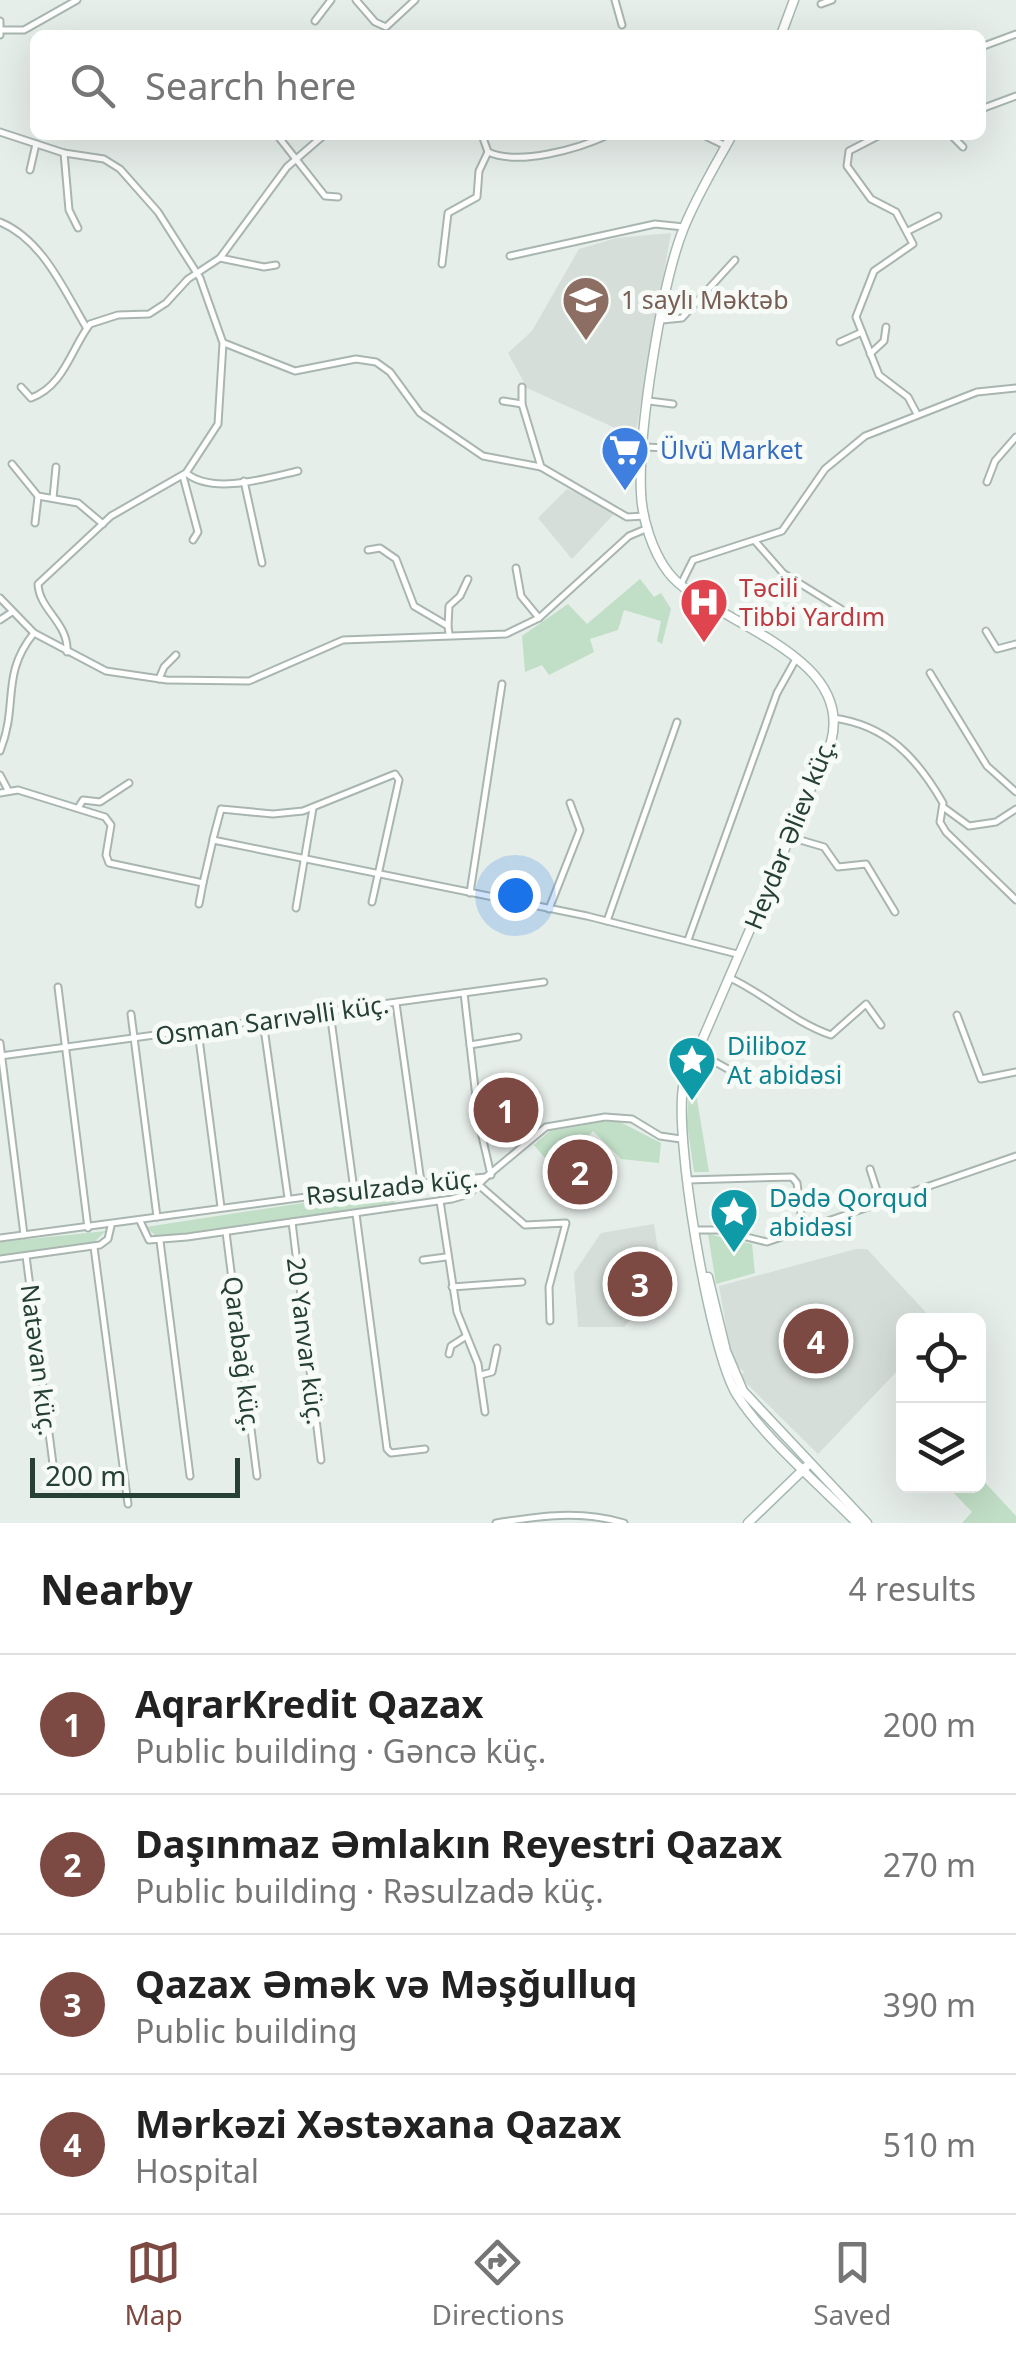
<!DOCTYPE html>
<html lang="en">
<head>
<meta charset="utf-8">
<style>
  :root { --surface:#fff; --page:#f2f2f2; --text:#222; --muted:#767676; --line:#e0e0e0; --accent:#7c4a42 }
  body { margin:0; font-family:"Noto Sans",sans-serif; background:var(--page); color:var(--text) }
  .controls { position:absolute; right:30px; bottom:30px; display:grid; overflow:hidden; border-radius:15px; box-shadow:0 10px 40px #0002 }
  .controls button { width:90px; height:90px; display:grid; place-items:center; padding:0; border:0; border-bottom:2px solid var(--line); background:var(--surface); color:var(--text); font:50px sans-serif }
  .scale { position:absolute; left:30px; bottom:25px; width:210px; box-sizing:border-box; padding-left:10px; border:5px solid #264036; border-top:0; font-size:28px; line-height:35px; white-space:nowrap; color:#264036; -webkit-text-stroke:8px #f7fbf8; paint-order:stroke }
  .you { position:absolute; left:515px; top:895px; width:35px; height:35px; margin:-25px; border:8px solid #fff; border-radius:50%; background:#1a73e8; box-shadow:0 0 0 15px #1a73e833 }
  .badge { display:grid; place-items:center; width:65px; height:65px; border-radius:50%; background:var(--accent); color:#fff; font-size:32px; font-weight:700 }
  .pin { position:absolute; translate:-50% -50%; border:5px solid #fff; box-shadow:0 2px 10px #0006 }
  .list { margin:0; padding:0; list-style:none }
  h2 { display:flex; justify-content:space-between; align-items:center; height:130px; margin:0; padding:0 40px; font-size:42px }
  h2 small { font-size:32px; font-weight:400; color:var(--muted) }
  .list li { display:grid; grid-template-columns:65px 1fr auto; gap:30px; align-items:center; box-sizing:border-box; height:140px; padding:0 40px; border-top:2px solid var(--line) }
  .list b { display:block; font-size:38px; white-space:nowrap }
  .list p { margin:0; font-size:32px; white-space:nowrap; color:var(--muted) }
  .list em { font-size:32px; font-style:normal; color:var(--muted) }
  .icon { flex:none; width:55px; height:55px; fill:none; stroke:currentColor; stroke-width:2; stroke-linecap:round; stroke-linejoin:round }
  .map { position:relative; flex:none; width:1016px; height:1523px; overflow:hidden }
  .search { position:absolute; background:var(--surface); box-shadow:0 10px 40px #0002; left:30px; right:30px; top:30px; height:110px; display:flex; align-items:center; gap:25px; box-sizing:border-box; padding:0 35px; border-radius:15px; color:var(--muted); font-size:38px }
  .sheet { height:690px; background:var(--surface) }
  nav { display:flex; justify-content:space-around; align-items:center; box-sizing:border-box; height:140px; border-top:2px solid var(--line); background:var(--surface); font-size:28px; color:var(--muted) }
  nav a { display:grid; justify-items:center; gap:5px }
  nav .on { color:var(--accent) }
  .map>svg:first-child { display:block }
  .built { fill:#d5ded9 }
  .green { fill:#c1dec6 }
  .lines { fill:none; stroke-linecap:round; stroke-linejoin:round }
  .street-casing { stroke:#a9b6b0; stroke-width:9 }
  .secondary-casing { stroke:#a5b9b0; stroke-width:11 }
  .street { stroke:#fff; stroke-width:5 }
  .secondary { stroke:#fff; stroke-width:8 }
  .labels { text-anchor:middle; stroke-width:10; stroke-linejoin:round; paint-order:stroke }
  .education-label { font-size:25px; fill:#785e54; stroke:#f7fbf8; text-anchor:start }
  .shop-label { font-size:25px; fill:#366cbe; stroke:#f7fbf8; text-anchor:start }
  .health-label { font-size:25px; fill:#be3a42; stroke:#f7fbf8; text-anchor:start }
  .street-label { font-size:25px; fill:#264036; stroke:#f7fbf8 }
  .culture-label { font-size:25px; fill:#0d838f; stroke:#f7fbf8; text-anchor:start }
</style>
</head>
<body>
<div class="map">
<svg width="1016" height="1523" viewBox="0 0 1016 1523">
  <rect width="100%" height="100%" fill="#e6eeea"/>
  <g class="built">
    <polygon points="671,233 635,437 527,388 508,353 532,331 579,249 617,238"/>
    <polygon points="567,489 601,502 614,514 572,559 538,518"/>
    <polygon points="654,1224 660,1263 648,1266 653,1295 624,1327 578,1327 574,1273 601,1233"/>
    <polygon points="856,1249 867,1249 933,1320 904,1320 903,1365 818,1454 740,1377 744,1372 732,1361 719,1286"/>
  </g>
  <g class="green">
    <polygon points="640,579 654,597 661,593 671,609 662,644 657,641 661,621 624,610 618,630 590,639 594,652 549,675 542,665 525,672 522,636 568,604 587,624"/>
    <polygon points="689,1092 696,1093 709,1172 694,1172 687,1123"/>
    <polygon points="601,1122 620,1122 661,1143 659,1163 621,1159 593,1131 582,1143 573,1136 560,1148 574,1163 561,1177 534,1145 550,1131"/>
    <polygon points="393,1189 395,1203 157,1237 146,1227"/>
    <polygon points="106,1231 93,1243 0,1255 0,1242"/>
    <polygon points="708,1234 752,1244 755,1273 716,1284"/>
    <polygon points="979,1476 1016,1516 1016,1523 962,1523 972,1512 947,1486 978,1486"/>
  </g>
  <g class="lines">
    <g class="street-casing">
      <g id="street">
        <polyline points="356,0 375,22 386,27 415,0"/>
        <polyline points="615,0 622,25"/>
        <polyline points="821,4 832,0"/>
        <polyline points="0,21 0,35"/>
        <polyline points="315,21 331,0"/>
        <polyline points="3,30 24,30 77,0"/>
        <polyline points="743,35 775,35"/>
        <polyline points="981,47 1016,34"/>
        <polyline points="981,109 1016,96"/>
        <path d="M0,132l64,21 40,6 16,10 38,43 42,66 23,65 -5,81 -32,49 -75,43 -73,68c1,26 31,39 29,68"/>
        <polyline points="277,135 325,196 338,197"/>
        <path d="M482,135l6,17c31,14 90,-3 120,-17"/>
        <polyline points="703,135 726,146"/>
        <polyline points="880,135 849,151 847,166 871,199 896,212 913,244 874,271 856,317 879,375 908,397 916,412"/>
        <polyline points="951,135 963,147"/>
        <polyline points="64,153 69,210 78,228"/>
        <polyline points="30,170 36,144"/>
        <path d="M0,222c43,18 64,68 86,105"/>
        <polyline points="908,231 938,216"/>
        <polyline points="510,256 655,224 684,227"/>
        <polyline points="220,258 264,267 276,265"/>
        <polyline points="442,264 448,213 477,197 479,171 488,152"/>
        <polyline points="662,320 682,318 735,260"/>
        <polyline points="840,342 862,332"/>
        <polyline points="224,343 295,371 356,359 376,362 390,372 420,413 483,456 541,467 627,517 645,516"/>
        <polyline points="870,354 884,341 886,327"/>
        <path d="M21,387l10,11c33,-12 40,-49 59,-74l28,-9 31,-1 17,-11 22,-24 32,-21 67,-91 37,-32"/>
        <polyline points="522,387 522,404 541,467"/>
        <polyline points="503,401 522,404"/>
        <polyline points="649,401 673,404"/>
        <polyline points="643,447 699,449"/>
        <polyline points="12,464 38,496 78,503 103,524"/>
        <path d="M186,473c27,22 81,5 112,-2"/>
        <polyline points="183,476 198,532 193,540"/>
        <polyline points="244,481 262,563"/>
        <polyline points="987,482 995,461 1016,437"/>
        <polyline points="53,498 56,467"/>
        <polyline points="35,523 38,497"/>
        <polyline points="755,541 783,573 841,609"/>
        <polyline points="368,550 380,548 396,559 414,606 448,626 449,634"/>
        <polyline points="516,568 521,596 539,618"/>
        <polyline points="681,584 693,560 782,531 825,469 865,436 977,392 1016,388"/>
        <polyline points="0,598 34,633 106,671 167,680 249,681 343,640 506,634 539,618 629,536 648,528"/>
        <polyline points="0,620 12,612"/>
        <polyline points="448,626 449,606 460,596 468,579"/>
        <polyline points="986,631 997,649 1016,644"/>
        <polyline points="930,673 987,766 1016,792"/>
        <polyline points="159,679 164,667 176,655"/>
        <path d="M833,718c54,7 84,40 110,85l-3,19 6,10 70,68"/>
        <path d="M0,751c19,-47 0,-76 34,-118"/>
        <polyline points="0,775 8,790"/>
        <polyline points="0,793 18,790 105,817 111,825 106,855 109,863 203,883 213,840 587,916 737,954"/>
        <polyline points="943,807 969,826 996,822 1016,809"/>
        <polyline points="78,808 83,800 100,802 129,783"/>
        <polyline points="790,837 824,847 838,867 866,864 895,912"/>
        <polyline points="213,839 221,809 273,814 303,811 395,774 399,780 372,902"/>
        <polyline points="470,893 502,684"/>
        <polyline points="199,904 203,883"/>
        <polyline points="296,908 313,808"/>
        <polyline points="549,909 580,830 570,803"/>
        <polyline points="607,921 677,722"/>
        <polyline points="688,940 777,693 796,659"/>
        <path d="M730,978c35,16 63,44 101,57l35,-31 15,21"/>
        <polyline points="58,987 88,1228"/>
        <polyline points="464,993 479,1123 491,1175"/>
        <polyline points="396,1003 421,1182"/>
        <polyline points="330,1012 354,1190"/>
        <polyline points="131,1014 157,1217"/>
        <polyline points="957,1015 981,1079 1016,1072"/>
        <polyline points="263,1021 288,1198"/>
        <polyline points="198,1031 221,1207"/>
        <polyline points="0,1043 24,1235"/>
        <polyline points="470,1045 518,1037"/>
        <polyline points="697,1052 746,1079"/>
        <polyline points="0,1056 544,982"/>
        <polyline points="870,1169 881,1203"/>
        <polyline points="687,1180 792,1177 797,1183 803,1230"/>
        <polyline points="480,1186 525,1225 566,1223 549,1287 550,1321"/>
        <polyline points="440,1201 457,1312 478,1364 485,1412"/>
        <polyline points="356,1214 387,1449 391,1453 425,1449"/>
        <polyline points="140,1221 149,1240 187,1237 452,1199 469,1194 486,1177"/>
        <polyline points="292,1222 321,1460"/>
        <polyline points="697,1230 718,1230 767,1242 1016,1156"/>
        <polyline points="226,1232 257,1476"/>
        <polyline points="0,1238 373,1188 486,1177 546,1127 605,1117 632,1119 660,1136 681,1139"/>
        <polyline points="160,1241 190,1476"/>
        <polyline points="94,1247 128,1504"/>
        <polyline points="26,1256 53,1464"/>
        <polyline points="0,1259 100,1245 108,1239 111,1226"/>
        <polyline points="423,1260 446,1257"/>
        <polyline points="452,1287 522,1282"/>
        <polyline points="449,1354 451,1346 465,1337"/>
        <polyline points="481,1375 492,1372 497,1348"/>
        <path d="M496,1523c44,-7 84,-13 128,0"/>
      </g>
    </g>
    <g class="secondary-casing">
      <g id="secondary">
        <polyline points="781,35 794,0"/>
        <path d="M732,135c-17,31 -36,62 -49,95 -22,56 -45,203 -42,263 1,25 11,58 27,79 35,48 188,79 163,170l-147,340c-12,48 26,271 53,313 26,42 85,92 120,128"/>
        <polyline points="708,1277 726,1351 743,1391 867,1523"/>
        <polyline points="748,1523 806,1467"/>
      </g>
    </g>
    <use href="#street" class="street"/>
    <use href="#secondary" class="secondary"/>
  </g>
  <defs>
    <g id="school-pin" transform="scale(2.5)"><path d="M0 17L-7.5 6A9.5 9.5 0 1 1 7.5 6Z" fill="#8d6e63" stroke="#f7fbf8"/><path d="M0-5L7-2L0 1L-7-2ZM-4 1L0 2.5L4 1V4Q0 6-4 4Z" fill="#fff"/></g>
    <g id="supermarket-pin" transform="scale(2.5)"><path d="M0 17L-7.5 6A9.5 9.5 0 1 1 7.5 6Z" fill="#3f7fe0" stroke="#f7fbf8"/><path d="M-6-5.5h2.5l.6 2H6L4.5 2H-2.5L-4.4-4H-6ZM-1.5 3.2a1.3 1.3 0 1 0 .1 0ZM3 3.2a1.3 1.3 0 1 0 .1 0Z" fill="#fff"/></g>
    <g id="hospital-pin" transform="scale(2.5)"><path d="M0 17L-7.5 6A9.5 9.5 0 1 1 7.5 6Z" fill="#e0444e" stroke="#f7fbf8"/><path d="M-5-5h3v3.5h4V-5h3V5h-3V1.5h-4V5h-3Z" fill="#fff"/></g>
    <g id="sight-pin" transform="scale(2.5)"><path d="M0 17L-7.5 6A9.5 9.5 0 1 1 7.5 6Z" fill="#0f9aa8" stroke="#f7fbf8"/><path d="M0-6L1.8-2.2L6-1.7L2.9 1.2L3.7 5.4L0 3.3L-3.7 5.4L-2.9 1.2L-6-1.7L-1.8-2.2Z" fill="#fff"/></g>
  </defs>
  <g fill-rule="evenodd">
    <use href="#school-pin" x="586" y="300"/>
    <use href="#supermarket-pin" x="625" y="450"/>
    <use href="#hospital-pin" x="704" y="602"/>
    <use href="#sight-pin" x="692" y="1060"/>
    <use href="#sight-pin" x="734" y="1212"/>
  </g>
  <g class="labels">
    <g class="education-label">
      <text x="621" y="309">1 saylı Məktəb</text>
    </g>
    <g class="shop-label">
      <text x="660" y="459">Ülvü Market</text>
    </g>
    <g class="health-label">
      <text x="739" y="597">Təcili<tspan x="739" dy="29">Tibbi Yardım</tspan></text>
    </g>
    <g class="street-label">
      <text transform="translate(790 834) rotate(-68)" y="9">Heydər Əliev küç.</text>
      <text transform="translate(272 1020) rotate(-8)" y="9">Osman Sarıvəlli küç.</text>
      <text transform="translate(392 1187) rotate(-6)" y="9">Rəsulzadə küç.</text>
      <text transform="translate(306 1341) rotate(83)" y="9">20 Yanvar küç.</text>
      <text transform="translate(242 1354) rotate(83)" y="9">Qarabağ küç.</text>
      <text transform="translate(39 1360) rotate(83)" y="9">Natəvan küç.</text>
    </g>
    <g class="culture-label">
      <text x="727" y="1055">Diliboz<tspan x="727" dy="29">At abidəsi</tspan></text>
      <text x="769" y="1207">Dədə Qorqud<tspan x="769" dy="29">abidəsi</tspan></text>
    </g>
  </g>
</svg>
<div class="controls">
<button><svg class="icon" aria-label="locate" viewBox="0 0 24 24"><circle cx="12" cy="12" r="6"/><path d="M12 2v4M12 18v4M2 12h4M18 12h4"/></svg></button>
<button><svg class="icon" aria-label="layers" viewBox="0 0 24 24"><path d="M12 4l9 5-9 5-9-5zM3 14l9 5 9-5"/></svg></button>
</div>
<div class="scale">200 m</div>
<div class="you"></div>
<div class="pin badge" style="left:506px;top:1110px">1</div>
<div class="pin badge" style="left:580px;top:1172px">2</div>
<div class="pin badge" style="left:640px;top:1284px">3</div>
<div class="pin badge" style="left:816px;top:1341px">4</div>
<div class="search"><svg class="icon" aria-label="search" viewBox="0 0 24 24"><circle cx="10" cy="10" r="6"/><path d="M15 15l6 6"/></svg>Search here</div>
</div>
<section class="sheet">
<h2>Nearby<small>4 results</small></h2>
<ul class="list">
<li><span class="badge">1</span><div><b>AqrarKredit Qazax</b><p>Public building · Gəncə küç.</p></div><em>200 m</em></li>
<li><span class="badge">2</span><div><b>Daşınmaz Əmlakın Reyestri Qazax</b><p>Public building · Rəsulzadə küç.</p></div><em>270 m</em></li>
<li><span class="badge">3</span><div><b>Qazax Əmək və Məşğulluq</b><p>Public building</p></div><em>390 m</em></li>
<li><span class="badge">4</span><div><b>Mərkəzi Xəstəxana Qazax</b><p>Hospital</p></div><em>510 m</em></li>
</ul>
</section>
<nav>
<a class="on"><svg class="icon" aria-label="map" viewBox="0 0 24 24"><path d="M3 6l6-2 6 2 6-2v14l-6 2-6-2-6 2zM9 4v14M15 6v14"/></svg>Map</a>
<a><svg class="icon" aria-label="directions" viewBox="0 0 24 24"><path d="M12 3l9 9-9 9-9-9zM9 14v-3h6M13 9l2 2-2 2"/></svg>Directions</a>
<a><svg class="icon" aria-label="saved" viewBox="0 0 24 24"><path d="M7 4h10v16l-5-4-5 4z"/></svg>Saved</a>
</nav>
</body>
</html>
